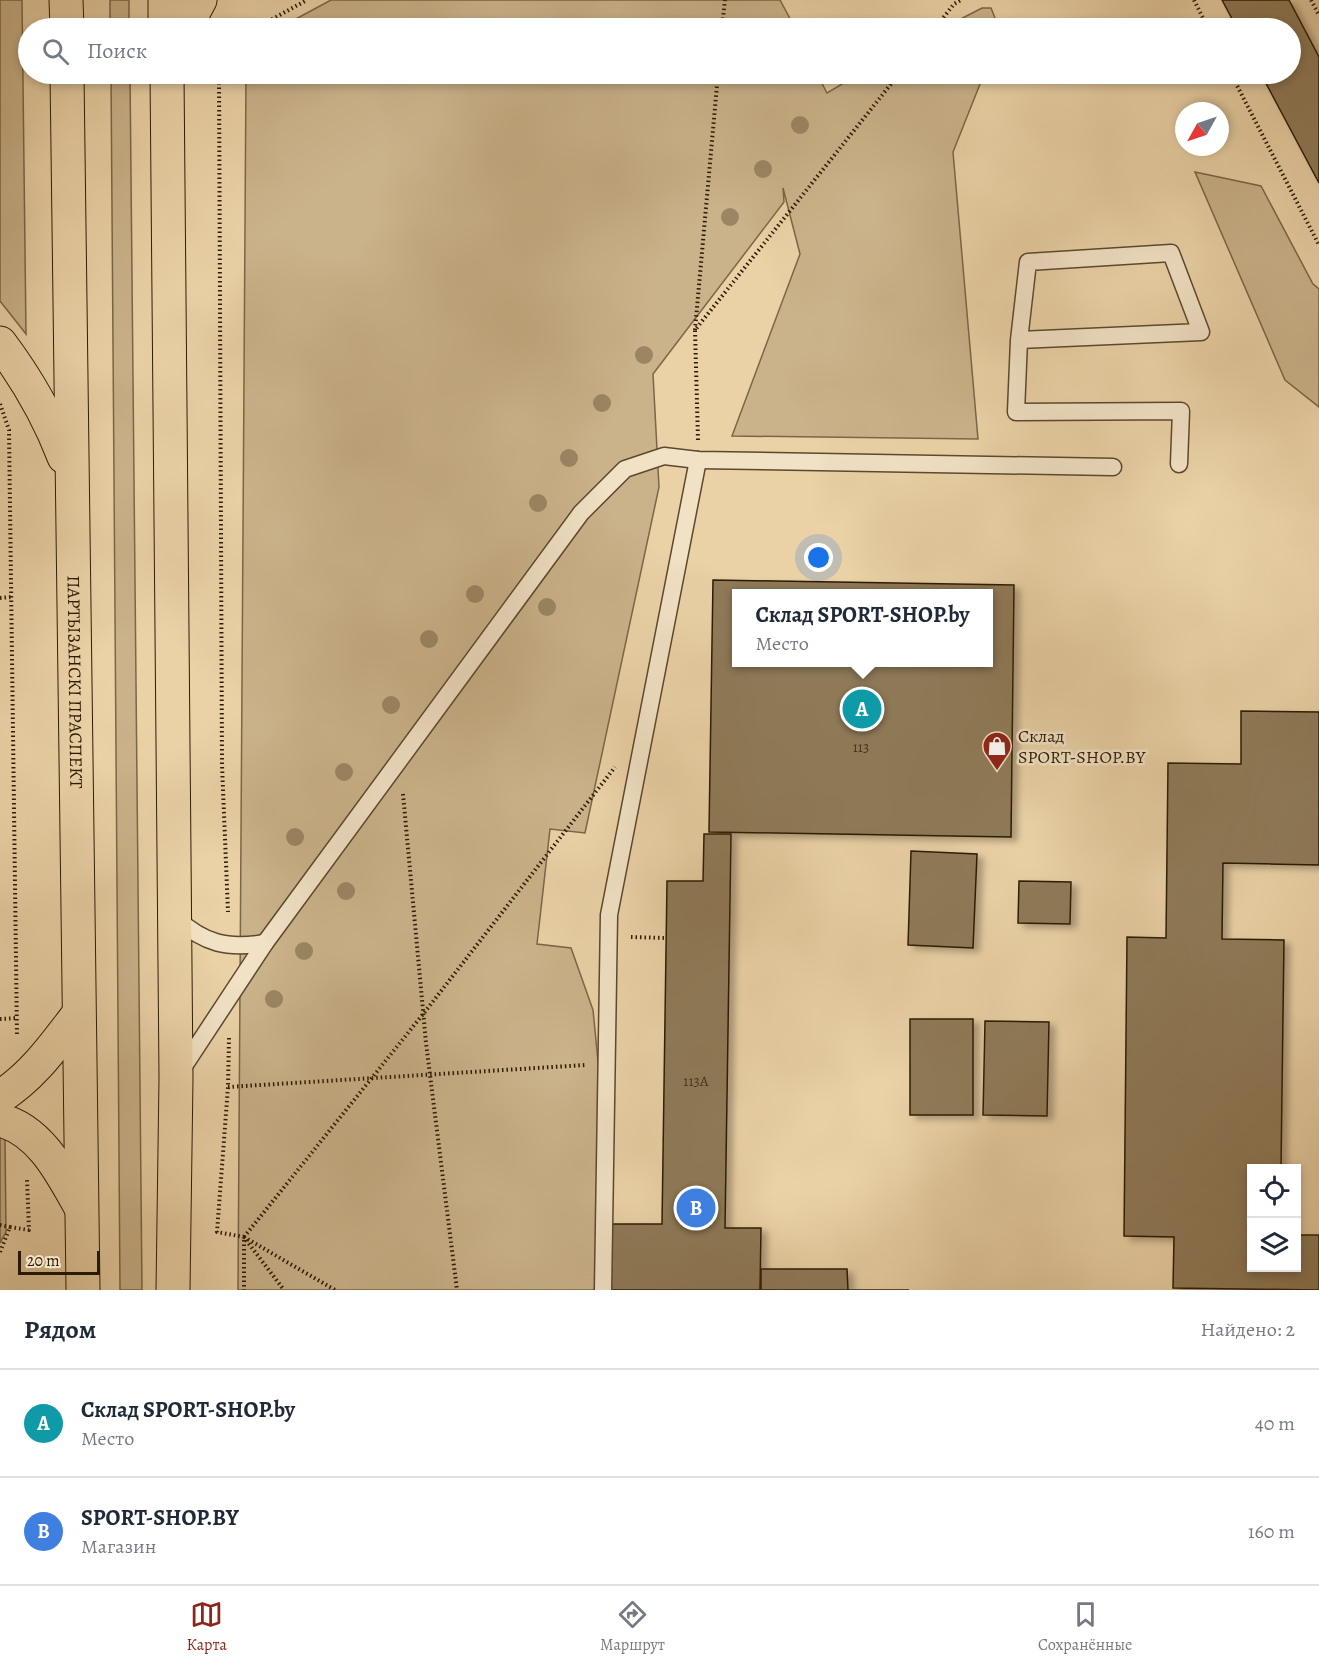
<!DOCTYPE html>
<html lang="ru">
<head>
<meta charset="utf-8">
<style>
  :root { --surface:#fff; --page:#f6f6f7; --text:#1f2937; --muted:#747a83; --line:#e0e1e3; --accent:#8f2418 }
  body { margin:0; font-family:Alegreya,serif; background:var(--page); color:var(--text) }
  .controls { position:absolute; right:18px; bottom:18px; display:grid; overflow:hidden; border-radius:0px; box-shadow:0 3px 9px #0003 }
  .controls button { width:54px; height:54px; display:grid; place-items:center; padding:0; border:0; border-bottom:2px solid var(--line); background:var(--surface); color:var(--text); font:30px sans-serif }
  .compass { position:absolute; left:1175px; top:102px; width:54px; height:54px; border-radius:50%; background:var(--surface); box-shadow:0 3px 9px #0003; rotate:230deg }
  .scale { position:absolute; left:18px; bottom:15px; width:82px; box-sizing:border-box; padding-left:6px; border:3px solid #2c1b03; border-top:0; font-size:16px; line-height:21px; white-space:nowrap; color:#2c1b03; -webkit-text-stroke:4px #f1e1c5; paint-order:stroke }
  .you { position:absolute; left:819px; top:558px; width:21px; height:21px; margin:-15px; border:4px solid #fff; border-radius:50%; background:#1a73e8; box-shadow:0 0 0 9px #1a73e833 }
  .badge { display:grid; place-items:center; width:39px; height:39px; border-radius:50%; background:var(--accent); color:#fff; font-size:20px; font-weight:700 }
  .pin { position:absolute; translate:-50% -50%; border:3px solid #fff; box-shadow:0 2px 6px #0006 }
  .popup { position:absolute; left:732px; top:589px; width:261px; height:78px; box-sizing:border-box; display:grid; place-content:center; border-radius:0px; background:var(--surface); filter:drop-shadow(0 2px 4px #0005); font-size:20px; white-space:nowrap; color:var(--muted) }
  .popup b { font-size:22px; color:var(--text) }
  .popup::after { content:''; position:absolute; left:50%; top:100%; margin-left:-12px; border:12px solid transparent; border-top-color:var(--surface) }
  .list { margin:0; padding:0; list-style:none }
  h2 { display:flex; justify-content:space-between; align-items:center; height:78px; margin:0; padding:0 24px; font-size:26px }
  h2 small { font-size:20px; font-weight:400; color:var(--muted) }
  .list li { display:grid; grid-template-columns:39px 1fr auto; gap:18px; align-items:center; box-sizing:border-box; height:108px; padding:0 24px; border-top:2px solid var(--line) }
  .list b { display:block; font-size:22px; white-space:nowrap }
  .list p { margin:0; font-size:20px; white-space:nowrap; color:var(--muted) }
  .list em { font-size:20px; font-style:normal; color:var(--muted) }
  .icon { flex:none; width:33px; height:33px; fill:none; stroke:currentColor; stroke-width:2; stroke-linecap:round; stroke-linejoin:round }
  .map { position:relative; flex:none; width:1319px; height:1290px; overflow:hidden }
  .search { position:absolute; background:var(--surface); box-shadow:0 3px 9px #0003; left:18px; right:18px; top:18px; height:66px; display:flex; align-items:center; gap:15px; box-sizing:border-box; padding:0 21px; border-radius:33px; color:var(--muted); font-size:22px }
  .sheet { height:294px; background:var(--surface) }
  nav { display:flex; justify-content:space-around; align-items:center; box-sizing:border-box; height:84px; border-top:2px solid var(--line); background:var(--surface); font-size:16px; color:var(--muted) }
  nav a { display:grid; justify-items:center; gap:3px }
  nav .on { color:var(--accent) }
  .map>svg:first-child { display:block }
  .green { fill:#cab28a; stroke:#7b6646; stroke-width:1.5 }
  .building { fill:#8f7a58; stroke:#2c1b03; stroke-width:1.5; fill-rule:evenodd; filter:url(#shadow) }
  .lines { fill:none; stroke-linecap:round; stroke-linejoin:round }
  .service-casing { stroke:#5c482c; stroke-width:19 }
  .trunk-casing { stroke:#2c1b03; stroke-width:35 }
  .path { stroke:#2c1b03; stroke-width:4; stroke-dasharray:1.5 3; stroke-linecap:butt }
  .service { stroke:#f1e1c5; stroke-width:16 }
  .trunk { stroke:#ead1a6; stroke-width:33 }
  .tree { fill:#9b8663 }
  .labels { text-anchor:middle; stroke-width:5; stroke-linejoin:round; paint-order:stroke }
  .number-label { font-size:15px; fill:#453318 }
  .street-label { font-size:18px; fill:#2c1b03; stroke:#f1e1c5 }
  .poi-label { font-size:18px; fill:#2c1b03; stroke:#f1e1c5; text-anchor:start }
</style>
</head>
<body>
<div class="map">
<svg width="1319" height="1290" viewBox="0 0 1319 1290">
  <defs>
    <filter id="shadow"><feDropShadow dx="6" dy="4" stdDeviation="3" flood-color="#0004"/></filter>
  </defs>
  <rect width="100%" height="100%" fill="#ead1a6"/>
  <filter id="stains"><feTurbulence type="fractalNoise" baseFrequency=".00333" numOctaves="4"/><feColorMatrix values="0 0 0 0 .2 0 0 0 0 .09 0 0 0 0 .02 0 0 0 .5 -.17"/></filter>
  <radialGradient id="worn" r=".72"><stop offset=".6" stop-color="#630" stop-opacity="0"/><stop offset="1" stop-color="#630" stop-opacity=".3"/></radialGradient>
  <g class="green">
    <polygon points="0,0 22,0 26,334 0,301"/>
    <rect x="110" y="0" width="19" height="28"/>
    <polygon points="331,0 780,0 795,28 279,28"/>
    <polygon points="982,8 991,8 999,28 943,28"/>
    <polygon points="111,74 130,74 142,1290 120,1290"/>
    <polygon points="246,74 817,74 827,93 859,74 984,74 953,152 978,439 732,436 800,254 783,188 784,202 653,374 659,487 585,833 550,829 537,944 571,948 593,1010 606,1143 601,1290 238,1290"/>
    <polygon points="1195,172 1261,186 1313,284 1319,289 1319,407 1285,380"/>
    <polygon points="0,1135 5,1138 6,1232 0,1243"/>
  </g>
  <g class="building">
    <polygon points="1222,0 1289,0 1319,57 1319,183 1261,74 1290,74 1290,28 1237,28"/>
    <path d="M713,580l301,5 -3,252 -302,-5zM736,594h252v68h-252z"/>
    <polygon points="1241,711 1319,712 1319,865 1223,863 1222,939 1284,940 1281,1168 1252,1168 1252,1268 1296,1268 1296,1235 1319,1235 1319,1290 1173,1288 1174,1237 1124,1236 1127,937 1166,938 1168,763 1241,764"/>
    <polygon points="704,834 731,834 725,1228 761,1228 760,1290 609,1290 610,1224 662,1224 667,881 703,881"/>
    <polygon points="911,851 977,854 973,948 908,945"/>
    <polygon points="1019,881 1071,882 1070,924 1018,923"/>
    <rect x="910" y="1019" width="63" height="96"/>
    <polygon points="985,1021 1049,1022 1047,1116 983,1115"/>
    <polygon points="761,1269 847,1269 848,1290 909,1290 761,1290"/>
  </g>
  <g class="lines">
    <g class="service-casing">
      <g id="service">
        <polyline points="1019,340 1201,332 1171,253 1028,262 1019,340 1016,412 1181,411 1179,464"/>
        <path d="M176,918c29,26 51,31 89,25"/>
        <polyline points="180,1072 265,943 581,513 625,469 664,456 698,460 1113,467"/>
        <polyline points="603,1290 609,915 698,460"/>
      </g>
    </g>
    <g class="trunk-casing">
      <g id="trunk">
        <polyline points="66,0 67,28"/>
        <polyline points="165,0 165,28"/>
        <polyline points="185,28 200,0"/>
        <path id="s1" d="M67,74l16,1216"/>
        <polyline points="167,74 176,1078 173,1290"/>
        <path d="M0,343c27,36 48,72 64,114"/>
        <path d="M0,1097c33,-21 53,-50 77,-81"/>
        <path d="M0,1120c40,10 61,52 80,86"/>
      </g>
    </g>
    <g class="path">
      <polyline points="1194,0 1208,28"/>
      <polyline points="1311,0 1319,15"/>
      <polyline points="256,28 307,0"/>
      <polyline points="722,28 725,0"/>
      <polyline points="935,28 954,4 961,0"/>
      <polyline points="219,74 222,765 228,912"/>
      <polyline points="1231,74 1319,245"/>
      <polyline points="695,330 718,74"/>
      <polyline points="0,404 9,430 17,1036"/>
      <polyline points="698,440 695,330 899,74"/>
      <polyline points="0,598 11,597"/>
      <polyline points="403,794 426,1043 457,1290"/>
      <polyline points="631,937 667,938"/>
      <polyline points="0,1019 17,1018"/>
      <polyline points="229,1038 228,1087 217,1232 244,1237 244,1290"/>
      <polyline points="228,1087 585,1065"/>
      <polyline points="0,1225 10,1227"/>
      <polyline points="244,1237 424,1013 615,767"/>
      <polyline points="244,1237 335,1290"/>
      <polyline points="246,1240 284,1290"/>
      <polyline points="0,1252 10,1227 29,1230 27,1179"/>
    </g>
    <use href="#service" class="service"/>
    <use href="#trunk" class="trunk"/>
  </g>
  <g class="tree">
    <circle cx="800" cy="125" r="9"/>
    <circle cx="763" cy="169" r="9"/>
    <circle cx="730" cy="217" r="9"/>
    <circle cx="644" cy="355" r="9"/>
    <circle cx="602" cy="403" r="9"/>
    <circle cx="569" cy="458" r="9"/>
    <circle cx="538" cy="503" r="9"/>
    <circle cx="475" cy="594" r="9"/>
    <circle cx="547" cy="607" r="9"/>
    <circle cx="429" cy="639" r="9"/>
    <circle cx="391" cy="705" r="9"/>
    <circle cx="344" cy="772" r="9"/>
    <circle cx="295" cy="837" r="9"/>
    <circle cx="346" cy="891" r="9"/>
    <circle cx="304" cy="951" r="9"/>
    <circle cx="274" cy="999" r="9"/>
  </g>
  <defs>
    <g id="shop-pin" transform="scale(1.5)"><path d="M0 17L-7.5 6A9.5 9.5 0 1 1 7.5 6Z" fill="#8f2418" stroke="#f1e1c5"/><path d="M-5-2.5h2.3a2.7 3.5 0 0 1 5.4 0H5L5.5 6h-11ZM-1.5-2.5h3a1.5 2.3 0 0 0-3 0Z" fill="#fff"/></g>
  </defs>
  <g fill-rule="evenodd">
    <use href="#shop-pin" x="997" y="746"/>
  </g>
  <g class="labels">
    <g class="number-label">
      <text x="861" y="752">113</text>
      <text x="696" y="1086">113А</text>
    </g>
    <g class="street-label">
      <text dy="6" stroke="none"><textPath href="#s1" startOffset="608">ПАРТЫЗАНСКІ ПРАСПЕКТ</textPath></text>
    </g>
    <g class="poi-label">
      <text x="1018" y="742">Склад<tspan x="1018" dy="21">SPORT-SHOP.BY</tspan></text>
    </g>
  </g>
  <rect width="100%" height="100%" filter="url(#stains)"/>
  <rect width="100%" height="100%" fill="url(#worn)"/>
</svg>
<div class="controls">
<button><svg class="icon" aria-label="locate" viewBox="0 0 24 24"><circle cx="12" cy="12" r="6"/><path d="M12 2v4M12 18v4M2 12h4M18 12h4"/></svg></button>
<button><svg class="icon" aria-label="layers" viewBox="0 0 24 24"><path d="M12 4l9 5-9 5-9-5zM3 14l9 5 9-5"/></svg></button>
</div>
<svg class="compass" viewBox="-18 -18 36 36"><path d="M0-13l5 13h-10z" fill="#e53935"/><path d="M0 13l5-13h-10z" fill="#747a83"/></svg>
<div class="scale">20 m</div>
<div class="you"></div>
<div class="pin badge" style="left:862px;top:709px;background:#0f9aa8">A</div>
<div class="popup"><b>Склад SPORT-SHOP.by</b>Место</div>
<div class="pin badge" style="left:696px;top:1208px;background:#3f7fe0">B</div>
<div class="search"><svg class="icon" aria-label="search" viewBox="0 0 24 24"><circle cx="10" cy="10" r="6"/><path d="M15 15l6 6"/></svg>Поиск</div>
</div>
<section class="sheet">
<h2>Рядом<small>Найдено: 2</small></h2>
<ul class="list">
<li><span class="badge" style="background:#0f9aa8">A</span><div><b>Склад SPORT-SHOP.by</b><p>Место</p></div><em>40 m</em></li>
<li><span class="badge" style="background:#3f7fe0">B</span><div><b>SPORT-SHOP.BY</b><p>Магазин</p></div><em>160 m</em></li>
</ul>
</section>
<nav>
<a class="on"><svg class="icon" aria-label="map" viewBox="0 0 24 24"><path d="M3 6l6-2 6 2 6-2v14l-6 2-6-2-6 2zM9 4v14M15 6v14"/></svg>Карта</a>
<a><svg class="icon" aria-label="directions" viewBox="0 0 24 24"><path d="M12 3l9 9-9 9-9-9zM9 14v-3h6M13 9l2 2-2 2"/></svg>Маршрут</a>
<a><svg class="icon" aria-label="saved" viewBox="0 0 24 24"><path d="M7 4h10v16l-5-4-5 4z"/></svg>Сохранённые</a>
</nav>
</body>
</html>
